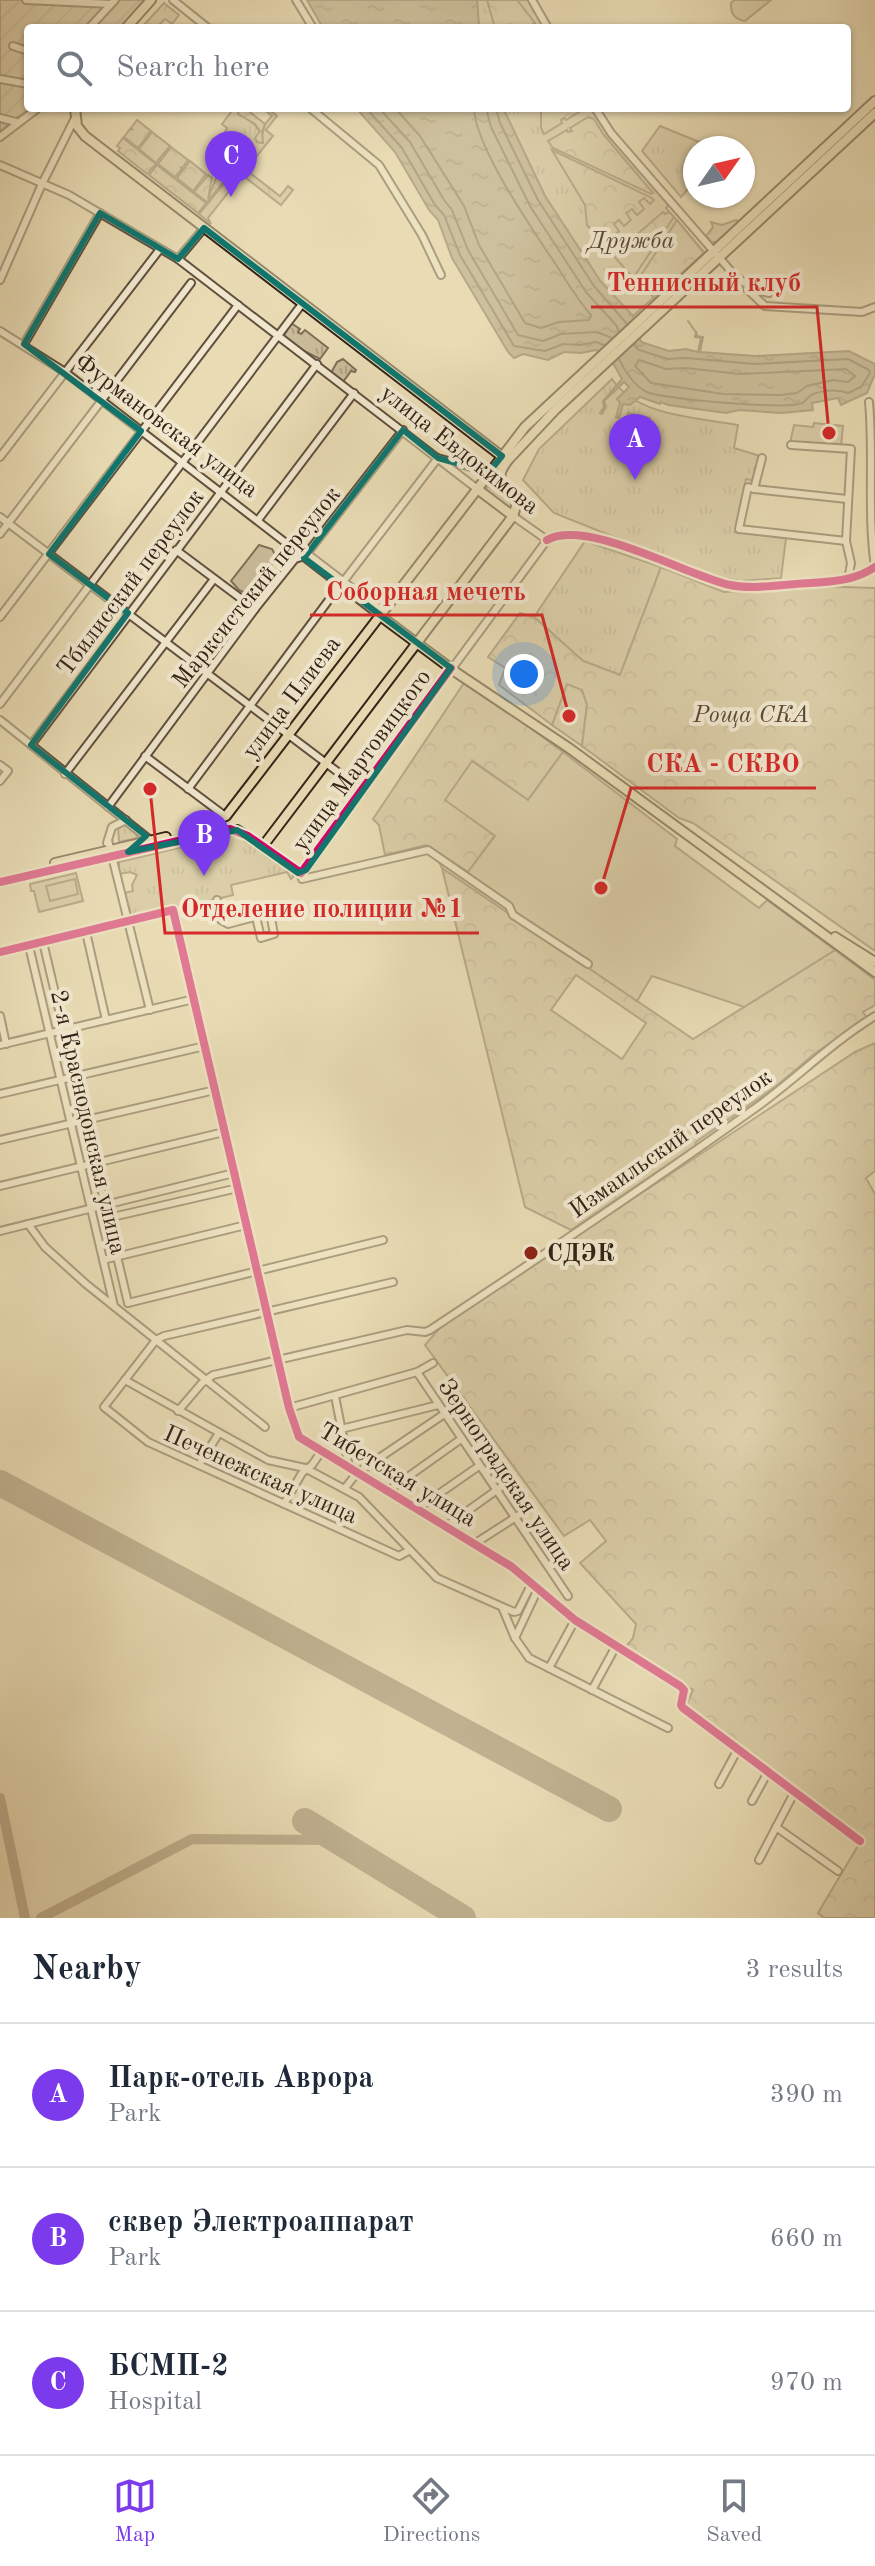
<!DOCTYPE html>
<html lang="en">
<head>
<meta charset="utf-8">
<style>
  :root { --surface:#fff; --page:#f2f2f3; --text:#1f2937; --muted:#747a83; --line:#e0e1e3; --accent:#7c3aed }
  body { margin:0; font-family:"Old Standard TT",serif; background:var(--page); color:var(--text) }
  .compass { position:absolute; left:683px; top:136px; width:72px; height:72px; border-radius:50%; background:var(--surface); box-shadow:0 2px 6px #0004; rotate:56deg }
  .you { position:absolute; left:524px; top:674px; width:28px; height:28px; margin:-20px; border:6px solid #fff; border-radius:50%; background:#1a73e8; box-shadow:0 0 0 12px #1a73e833 }
  .badge { display:grid; place-items:center; width:52px; height:52px; border-radius:50%; background:var(--accent); color:#fff; font-size:26px; font-weight:700 }
  .pin { position:absolute; translate:-50% -66px; filter:drop-shadow(0 2px 4px #0008) }
  .pin::after { content:''; position:absolute; top:42px; width:28px; height:24px; background:inherit; clip-path:polygon(0 0,100% 0,50% 100%) }
  .list { margin:0; padding:0; list-style:none }
  h2 { display:flex; justify-content:space-between; align-items:center; height:104px; margin:0; padding:0 32px; font-size:34px }
  h2 small { font-size:26px; font-weight:400; color:var(--muted) }
  .list li { display:grid; grid-template-columns:52px 1fr auto; gap:24px; align-items:center; box-sizing:border-box; height:144px; padding:0 32px; border-top:2px solid var(--line) }
  .list b { display:block; font-size:30px; white-space:nowrap }
  .list p { margin:0; font-size:26px; white-space:nowrap; color:var(--muted) }
  .list em { font-size:26px; font-style:normal; color:var(--muted) }
  .icon { flex:none; width:44px; height:44px; fill:none; stroke:currentColor; stroke-width:2; stroke-linecap:round; stroke-linejoin:round }
  .map { position:relative; flex:none; width:875px; height:1918px; overflow:hidden }
  .search { position:absolute; background:var(--surface); box-shadow:0 2px 6px #0004; left:24px; right:24px; top:24px; height:88px; display:flex; align-items:center; gap:20px; box-sizing:border-box; padding:0 28px; border-radius:8px; color:var(--muted); font-size:30px }
  .sheet { height:536px; background:var(--surface) }
  nav { display:flex; justify-content:space-around; align-items:center; box-sizing:border-box; height:112px; border-top:2px solid var(--line); background:var(--surface); font-size:22px; color:var(--muted) }
  nav a { display:grid; justify-items:center; gap:4px }
  nav .on { color:var(--accent) }
  .map>svg:first-child { display:block }
  .grass { fill:url(#grass-tufts); stroke:#7f6f58; stroke-width:2 }
  .forest { fill:url(#forest-crowns); stroke:#7f6f58; stroke-width:2; fill-rule:evenodd }
  .garden { fill:url(#garden-furrows); stroke:#7f6f58; stroke-width:2 }
  .pitch { fill:#cabc9a; stroke:#7f6f58; stroke-width:2 }
  .water { fill:url(#water-ripples); stroke:#7b6c55; stroke-width:2 }
  .lines { fill:none; stroke-linecap:round; stroke-linejoin:round }
  .shore { stroke:#70604b; stroke-width:2 }
  .stream { stroke:#7b6c55; stroke-width:2 }
  .taxiway { stroke:#8e7f66; stroke-width:10 }
  .runway { stroke:#8e7f66; stroke-width:26 }
  .minor-casing { stroke:#61503e; stroke-width:10 }
  .major-casing { stroke:#342217; stroke-width:12 }
  .minor { stroke:#f1e8cf; stroke-width:6 }
  .major { stroke:#e9dcb5; stroke-width:8 }
  .cycleway-casing { stroke:#f1e8cf; stroke-width:13 }
  .cycleway { stroke:#d6006c; stroke-width:8 }
  .marked { fill:none; stroke:#0f766e; stroke-width:6; stroke-linejoin:round }
  .poi-dot { fill:#8f2418; stroke:#f1e8cf; stroke-width:3 }
  .labels { text-anchor:middle; stroke-width:8; stroke-linejoin:round; paint-order:stroke }
  .park-label { font-size:24px; font-style:italic; fill:#5a4838; stroke:#f1e8cf }
  .street-label { font-size:24px; fill:#342217; stroke:#f1e8cf }
  .poi-label { font-size:24px; font-weight:bold; fill:#342217; stroke:#f1e8cf; text-anchor:start }
  .leader { fill:none; stroke:#d62828; stroke-width:3 }
  .callout-dot { fill:#d62828; stroke:#f1e8cf; stroke-width:3 }
  .callout-label { font-size:26px; text-anchor:middle; font-weight:bold; fill:#d62828; stroke:#f1e8cf; stroke-width:8; stroke-linejoin:round; paint-order:stroke }
</style>
</head>
<body>
<div class="map">
<svg width="875" height="1918" viewBox="0 0 875 1918">
  <defs>
    <pattern id="grass-tufts" width="24" height="20" patternUnits="userSpaceOnUse" patternTransform="scale(2)"><rect width="24" height="20" fill="#cabc9a"/><path d="M3 7l-1-3M5 7V3M7 7l1-3M15 17l-1-3M17 17v-4M19 17l1-3" fill="none" stroke="#aea184"/></pattern>
    <pattern id="forest-crowns" width="20" height="18" patternUnits="userSpaceOnUse" patternTransform="scale(2)"><rect width="20" height="18" fill="#cabc9a"/><path d="M2 6a3 3 0 1 1 6 0M12 15a3 3 0 1 1 6 0" fill="none" stroke="#aea184"/></pattern>
    <pattern id="garden-furrows" width="10" height="10" patternUnits="userSpaceOnUse" patternTransform="scale(2)"><rect width="10" height="10" fill="#cabc9a"/><path d="M-1 1l2-2M0 10L10 0M9 11l2-2" fill="none" stroke="#aea184"/></pattern>
    <pattern id="water-ripples" width="26" height="14" patternUnits="userSpaceOnUse" patternTransform="scale(2)"><rect width="26" height="14" fill="#ab9d7f"/><path d="M2 4q2-2 4 0t4 0M15 11q2-2 4 0t4 0" fill="none" stroke="#8c8067"/></pattern>
  </defs>
  <rect width="100%" height="100%" fill="#e9dcb5"/>
  <filter id="stains"><feTurbulence type="fractalNoise" baseFrequency=".0025" numOctaves="4"/><feColorMatrix values="0 0 0 0 .2 0 0 0 0 .09 0 0 0 0 .02 0 0 0 .5 -.17"/></filter>
  <radialGradient id="worn" r=".72"><stop offset=".6" stop-color="#630" stop-opacity="0"/><stop offset="1" stop-color="#630" stop-opacity=".3"/></radialGradient>
  <g class="grass">
    <polygon points="477,0 529,0 546,28 479,28"/>
    <path d="M234,108h6l-2,3c7,9 19,11 22,23l-4,5 6,-3 3,-12 7,-8 -10,-8h5l10,8 -11,14 7,6 -17,21 -31,-25 2,-4 -5,-4z"/>
    <polygon points="503,108 593,108 607,132 669,205 666,208 704,252 633,316 601,282 545,196"/>
    <polygon points="660,126 714,148 695,148 695,181 681,197 642,151"/>
    <polygon points="250,173 280,196 288,186 293,190 281,205 246,178"/>
    <polygon points="736,220 738,221 737,224 716,242 711,242 706,236 713,227 711,222 722,225"/>
    <polygon points="291,323 300,329 298,332 301,334 305,330 328,348 320,359 296,347 283,337"/>
    <polygon points="343,359 356,370 355,372 351,371 343,382 331,373 337,362"/>
    <path d="M612,379c26,38 84,38 126,46l-4,23 26,8 -6,25 -8,-2 -11,53 51,6 -5,40 -41,3 -31,-6 -155,-62 -31,-33 16,-31z"/>
    <polygon points="494,484 514,502 510,508 506,509 487,494 486,488"/>
    <polygon points="585,541 661,567 620,675 583,661 534,617"/>
    <polygon points="567,683 582,690 587,704 582,746 552,725"/>
    <polygon points="123,824 136,833 137,838 119,842 118,827"/>
    <path d="M229,831c23,5 47,26 64,41v5l-2,2 -4,-7 -56,13 2,10 -100,25 -3,-2 -6,-25 9,-2 -1,-6 5,-10 -7,-3 -11,2v-12l89,-21z"/>
    <polygon points="76,873 83,901 39,912 34,891 31,891 30,884"/>
  </g>
  <g class="forest">
    <polygon points="487,0 517,0 535,23 526,28 495,28"/>
    <polygon points="164,3 179,15 172,24 165,19 158,26 141,28"/>
    <polygon points="240,108 245,108 265,124 262,132 263,143 257,142 255,138 260,131 255,124 238,114"/>
    <polygon points="541,108 583,108 584,109 566,120 564,118 561,120 562,123 544,134 541,128"/>
    <polygon points="588,117 594,119 603,134 653,193 651,194 553,148 548,141 567,130 568,132 572,131 570,128"/>
    <polygon points="137,120 151,131 138,148 124,137 130,129 133,130 131,128"/>
    <polygon points="152,132 170,146 156,163 139,149"/>
    <polygon points="123,138 156,164 147,174 118,151 120,148 117,146"/>
    <polygon points="171,147 188,160 182,168 180,167 182,169 175,177 158,164"/>
    <polygon points="552,150 650,197 654,200 650,204 644,198 639,202 644,209 637,215 632,209 626,213 631,220 624,226 619,220 614,224 619,231 604,244 587,225 585,205"/>
    <polygon points="190,161 206,174 193,191 177,178"/>
    <polygon points="157,165 206,203 198,213 149,175"/>
    <polygon points="236,169 249,173 246,177 242,175 208,218 211,224 199,214"/>
    <polygon points="218,173 226,179 207,202 194,192 208,175 212,178 208,199"/>
    <polygon points="663,212 665,214 669,212 674,217 633,278 613,255"/>
    <polygon points="677,220 704,253 654,298 641,283 636,283"/>
    <polygon points="661,567 724,592 813,586 875,588 875,951 693,823 679,818 582,746 587,705 582,690 567,684 552,725 499,685 505,668 488,657 520,613 534,617 583,661 620,675"/>
    <polygon points="466,680 563,752 528,800 473,761 495,835 468,872 426,845 385,855 379,825 373,819"/>
    <path d="M442,868l251,171 142,-89 40,30v25l-12,7 4,6 -53,36 -39,33 -79,55 -1,4 -124,84 -46,-23zM576,975l70,48 -24,36 -71,-49z"/>
    <polygon points="875,1043 875,1171 866,1178 875,1194 875,1918 824,1918 818,1913 862,1839 686,1706 693,1690 625,1648 633,1638 636,1624 580,1563 606,1541 590,1520 564,1536 425,1345 438,1330 460,1313 855,1052"/>
  </g>
  <polygon class="garden" points="0,0 147,0 122,28 28,28 28,108 33,108 15,118 0,132"/>
  <g class="pitch">
    <path d="M734,0h37l-26,21c-10,-1 -15,-8 -14,-18z"/>
    <polygon points="628,413 650,418 647,430 625,425"/>
    <polygon points="814,423 843,426 841,447 790,443 794,425 813,427"/>
    <polygon points="259,545 272,549 277,558 249,595 239,590 231,581"/>
    <polygon points="563,752 677,839 675,846 759,908 767,900 835,950 744,1007 652,976 637,1001 442,868 433,849 468,872 495,836 445,800 472,761 528,800"/>
    <polygon points="75,879 78,894 50,901 46,886"/>
  </g>
  <g class="water">
    <polygon points="307,0 477,0 479,28 323,28"/>
    <polygon points="356,108 503,108 545,196 601,282 633,316 641,342 669,351 686,349 698,352 701,338 695,337 696,331 697,336 703,337 700,352 755,356 849,351 875,364 875,374 867,393 841,405 838,398 812,403 813,410 781,413 739,410 726,413 668,405 661,402 660,404 640,397 630,405 623,404 619,418 616,417 620,403 617,399 629,387 624,382 604,401 606,407 602,414 600,413 604,407 603,401 622,379 609,356 596,350 581,353 564,352 548,360 523,354 514,358 508,352 452,258 438,220 429,210 395,152"/>
  </g>
  <g class="lines">
    <g class="shore">
      <polyline points="366,108 402,148 435,205 444,215 460,255 514,346 545,351 563,344 580,345 596,342 604,345"/>
      <polyline points="379,108 410,142 444,200 452,210 468,250 518,335 543,341 561,334 597,332 612,338"/>
      <path d="M395,108l25,28 44,70 15,39 46,78 16,5 18,-6 30,-2 2,-5c-17,-19 -28,-41 -43,-62 -21,-32 -73,-108 -74,-145"/>
      <polyline points="486,108 491,127 530,206 586,292 616,325 619,331"/>
      <polyline points="496,108 500,123 538,200 594,286 627,324"/>
      <path d="M619,359c5,11 16,28 28,33 16,7 140,18 155,11 4,-2 6,-6 9,-8 11,-5 26,-6 37,-2l13,-6 9,-14 -1,-3 -21,-11 -93,5 -69,-6 -18,1 -29,-9 -5,-5"/>
      <polygon points="639,360 666,369 685,368 740,374 846,369 855,376 848,382 833,380 807,386 797,393 781,395 723,394 651,383 635,366"/>
    </g>
    <polyline class="stream" points="688,321 695,331"/>
    <g class="taxiway">
      <polyline points="0,1798 25,1918"/>
      <polyline points="41,1918 192,1839 336,1840"/>
    </g>
    <g class="runway">
      <polyline points="0,1483 609,1809"/>
      <polyline points="305,1821 463,1918"/>
    </g>
    <g class="minor-casing">
      <g id="minor">
        <polyline points="26,0 111,4"/>
        <polyline points="173,0 208,28"/>
        <polyline points="296,0 313,28"/>
        <polyline points="532,0 548,28"/>
        <polyline points="89,28 115,0"/>
        <polyline points="13,46 28,51"/>
        <polyline points="0,79 28,84"/>
        <polyline points="310,108 379,165 422,235 441,275"/>
        <polyline points="595,108 611,133 736,277 755,290 769,293"/>
        <polyline points="0,118 16,122"/>
        <polyline points="0,137 38,108"/>
        <polyline points="0,165 69,195 178,259 476,488"/>
        <polyline points="178,259 204,228"/>
        <polyline points="0,280 42,184 75,118"/>
        <polyline points="747,289 765,306 862,312 875,307"/>
        <polyline points="0,331 65,372 379,615"/>
        <polyline points="24,344 100,213"/>
        <polyline points="791,445 851,449 846,541 851,563 848,580"/>
        <polyline points="0,457 160,249"/>
        <polyline points="762,458 754,489 748,487 739,529 846,541"/>
        <polyline points="441,459 489,472"/>
        <polyline points="754,489 847,499"/>
        <polyline points="513,516 547,540"/>
        <polyline points="0,517 363,791"/>
        <polyline points="258,520 354,393"/>
        <polyline points="0,534 191,283"/>
        <path d="M547,540c37,-20 126,28 165,40 42,14 93,3 136,0l27,-13c-8,-54 -1,-110 -6,-165"/>
        <polyline points="176,550 255,609"/>
        <polyline points="305,556 310,556 382,611"/>
        <polyline points="343,582 438,458"/>
        <polyline points="0,617 238,305"/>
        <polyline points="0,704 302,304"/>
        <polyline points="0,720 150,840"/>
        <polyline points="31,745 317,364"/>
        <polyline points="145,756 225,816"/>
        <polyline points="0,765 8,771 0,781"/>
        <polyline points="65,774 214,579"/>
        <polyline points="188,789 340,585"/>
        <polyline points="108,807 255,609 295,559 305,556 403,430"/>
        <polyline points="108,840 150,1010"/>
        <polyline points="107,843 112,827 126,820"/>
        <polyline points="263,846 301,873 302,879 428,850 509,906 513,915 588,964"/>
        <polyline points="301,873 547,540"/>
        <polyline points="217,900 221,920 228,924 270,913 274,934 261,938 256,917"/>
        <polyline points="86,932 106,1020"/>
        <polyline points="43,942 128,1303"/>
        <polyline points="29,946 114,1306"/>
        <polyline points="0,952 173,910 289,1408 299,1437 512,1567 575,1620 680,1686 684,1690 681,1705 683,1708 860,1841"/>
        <polyline points="0,1016 6,1044"/>
        <polyline points="0,1045 194,999"/>
        <polyline points="0,1094 205,1046"/>
        <polyline points="0,1140 215,1090"/>
        <polyline points="0,1186 224,1132"/>
        <polyline points="108,1218 238,1188"/>
        <polyline points="28,1224 45,1247 86,1284 265,1427"/>
        <polyline points="0,1231 234,1173"/>
        <polyline points="103,1260 246,1225"/>
        <polyline points="393,1282 164,1336 156,1340 104,1407 148,1442 399,1556 410,1550"/>
        <polyline points="128,1303 383,1240"/>
        <polyline points="417,1372 568,1596"/>
        <polyline points="125,1380 268,1460 305,1468 359,1497 437,1578 514,1612 518,1611 532,1583"/>
        <polyline points="335,1396 349,1467"/>
        <polyline points="289,1408 417,1372 433,1363"/>
        <path d="M178,1411l24,-28 11,-8 194,-45 18,2 5,-2c109,-72 218,-145 324,-221 41,-29 77,-66 121,-93"/>
        <polyline points="341,1429 438,1405"/>
        <polyline points="199,1465 219,1433"/>
        <polyline points="345,1488 357,1473 462,1402"/>
        <polyline points="388,1491 461,1439"/>
        <polyline points="284,1504 302,1473 312,1465 321,1452"/>
        <polyline points="417,1509 479,1466"/>
        <polyline points="445,1527 508,1482"/>
        <polyline points="474,1544 530,1508"/>
        <polyline points="502,1607 515,1638 529,1658 668,1728"/>
        <polyline points="515,1638 538,1589"/>
        <polyline points="549,1668 575,1620"/>
        <polyline points="592,1690 616,1646"/>
        <polyline points="719,1784 738,1749"/>
        <polyline points="752,1801 768,1772"/>
        <polyline points="776,1827 838,1871"/>
        <polyline points="759,1860 794,1793"/>
      </g>
    </g>
    <g class="major-casing">
      <g id="major">
        <polyline points="126,28 151,0"/>
        <polyline points="75,108 77,126 85,136 504,458"/>
        <polyline points="476,488 513,516"/>
        <polyline points="379,615 457,673 569,748 875,972"/>
        <polyline points="187,832 226,816 525,427 875,101"/>
        <polyline points="55,863 166,837"/>
        <path d="M0,882l220,-51 17,-1 26,16 250,-330 5,-16c-13,-16 -27,-19 -9,-41l47,-50 319,-296"/>
        <polyline points="835,937 875,962"/>
      </g>
    </g>
    <use href="#minor" class="minor"/>
    <use href="#major" class="major"/>
    <g class="cycleway-casing">
      <g id="cycleway">
        <path d="M547,540c40,-22 138,35 183,45 25,5 54,-1 80,-2 24,-2 44,-2 65,-16"/>
        <polyline points="0,882 230,829 248,836 301,873 451,668"/>
        <polyline points="0,952 173,910 289,1408 299,1437 512,1567 575,1620 680,1686 684,1690 681,1705 683,1708 860,1841"/>
      </g>
    </g>
    <use href="#cycleway" class="cycleway"/>
  </g>
  <path d="M0 0H875V1918H0ZM100,213l78,46 26,-31 298,228 -13,16 -51,-14 -35,-28 -99,128 147,110 -145,202 -8,3 -61,-43 -109,22 18,-16 -115,-91 97,-132 -79,-59 92,-123 -117,-87z" fill="#e9dcb5" fill-opacity=".55" fill-rule="evenodd"/>
  <path class="marked" d="M100,213l78,46 26,-31 298,228 -13,16 -51,-14 -35,-28 -99,128 147,110 -145,202 -8,3 -61,-43 -109,22 18,-16 -115,-91 97,-132 -79,-59 92,-123 -117,-87z"/>
  <circle class="poi-dot" cx="531" cy="1253" r="8"/>
  <g class="labels">
    <g class="park-label">
      <text x="631" y="248">Дружба</text>
      <text x="751" y="722">Роща СКА</text>
    </g>
    <g class="street-label">
      <text transform="translate(167 425) rotate(37)" y="8">Фурмановская улица</text>
      <text transform="translate(460 449) rotate(38)" y="8">улица Евдокимова</text>
      <text transform="translate(130 582) rotate(-53)" y="8">Тбилисский переулок</text>
      <text transform="translate(256 587) rotate(-51)" y="8">Марксистский переулок</text>
      <text transform="translate(291 697) rotate(-53)" y="8">улица Плиева</text>
      <text transform="translate(361 760) rotate(-54)" y="8">улица Мартовицкого</text>
      <text transform="translate(89 1122) rotate(77)" y="8">2-я Краснодонская улица</text>
      <text transform="translate(670 1143) rotate(-35)" y="8">Измаильский переулок</text>
      <text transform="translate(261 1474) rotate(24)" y="8">Печенежская улица</text>
      <text transform="translate(398 1474) rotate(31)" y="8">Тибетская улица</text>
      <text transform="translate(507 1474) rotate(56)" y="8">Зерноградская улица</text>
    </g>
    <g class="poi-label">
      <text x="547" y="1261">СДЭК</text>
    </g>
  </g>
  <path class="leader" d="M829 433L817 307H591M569 716L542 615H310M601 888L631 788H816M150 789L165 933H479"/>
  <g class="callout-dot">
    <circle cx="829" cy="433" r="8"/>
    <circle cx="569" cy="716" r="8"/>
    <circle cx="601" cy="888" r="8"/>
    <circle cx="150" cy="789" r="8"/>
  </g>
  <g class="callout-label">
    <text x="704" y="291">Теннисный клуб</text>
    <text x="426" y="600">Соборная мечеть</text>
    <text x="723" y="772">СКА - СКВО</text>
    <text x="322" y="917">Отделение полиции №1</text>
  </g>
  <rect width="100%" height="100%" filter="url(#stains)"/>
  <rect width="100%" height="100%" fill="url(#worn)"/>
</svg>
<svg class="compass" viewBox="-18 -18 36 36"><path d="M0-13l5 13h-10z" fill="#e53935"/><path d="M0 13l5-13h-10z" fill="#747a83"/></svg>
<div class="you"></div>
<div class="pin badge" style="left:635px;top:480px">A</div>
<div class="pin badge" style="left:204px;top:876px">B</div>
<div class="pin badge" style="left:231px;top:197px">C</div>
<div class="search"><svg class="icon" aria-label="search" viewBox="0 0 24 24"><circle cx="10" cy="10" r="6"/><path d="M15 15l6 6"/></svg>Search here</div>
</div>
<section class="sheet">
<h2>Nearby<small>3 results</small></h2>
<ul class="list">
<li><span class="badge">A</span><div><b>Парк-отель Аврора</b><p>Park</p></div><em>390 m</em></li>
<li><span class="badge">B</span><div><b>cквер Электроаппарат</b><p>Park</p></div><em>660 m</em></li>
<li><span class="badge">C</span><div><b>БСМП-2</b><p>Hospital</p></div><em>970 m</em></li>
</ul>
</section>
<nav>
<a class="on"><svg class="icon" aria-label="map" viewBox="0 0 24 24"><path d="M3 6l6-2 6 2 6-2v14l-6 2-6-2-6 2zM9 4v14M15 6v14"/></svg>Map</a>
<a><svg class="icon" aria-label="directions" viewBox="0 0 24 24"><path d="M12 3l9 9-9 9-9-9zM9 14v-3h6M13 9l2 2-2 2"/></svg>Directions</a>
<a><svg class="icon" aria-label="saved" viewBox="0 0 24 24"><path d="M7 4h10v16l-5-4-5 4z"/></svg>Saved</a>
</nav>
</body>
</html>
